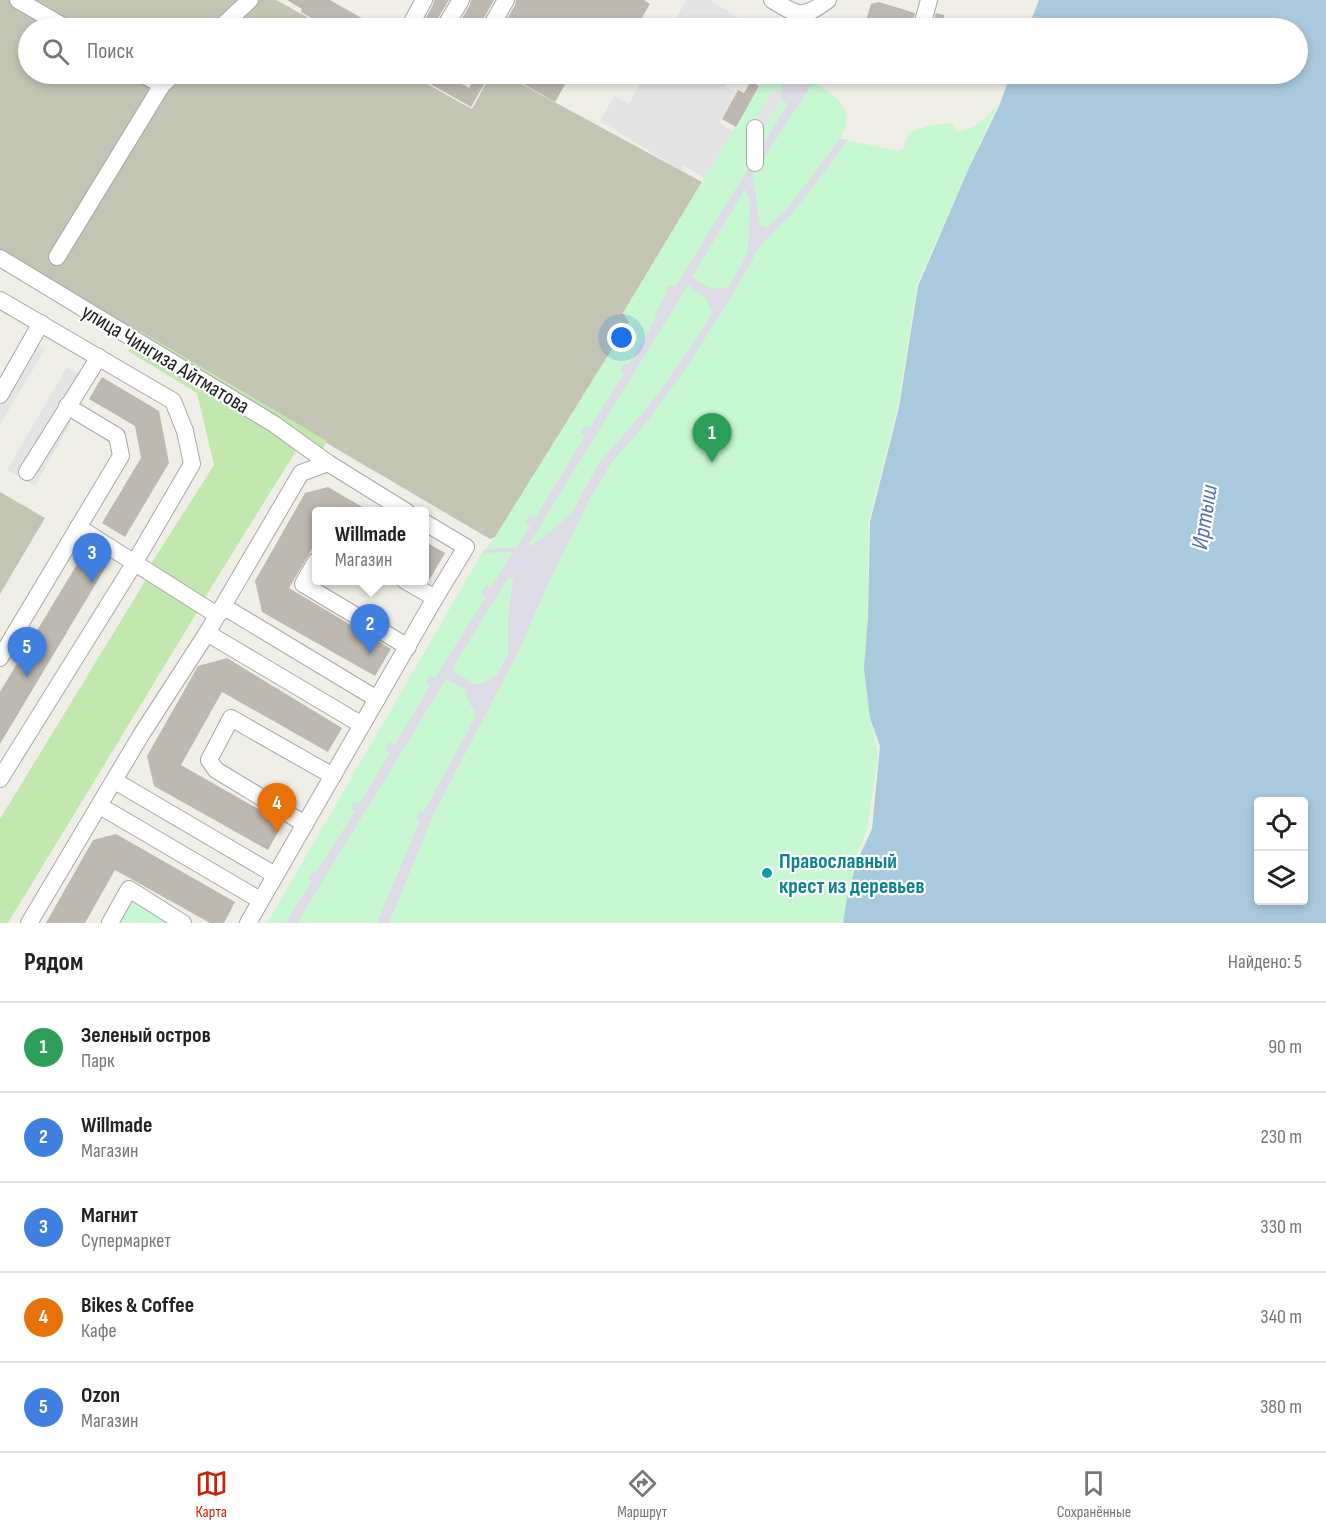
<!DOCTYPE html>
<html lang="ru">
<head>
<meta charset="utf-8">
<style>
  :root { --surface:#fff; --page:#f6f6f6; --text:#222; --muted:#767676; --line:#e0e0e0; --accent:#ca2307 }
  body { margin:0; font-family:"Sofia Sans Condensed",sans-serif; background:var(--page); color:var(--text) }
  .controls { position:absolute; right:18px; bottom:18px; display:grid; overflow:hidden; border-radius:6px; box-shadow:0 3px 9px #0003 }
  .controls button { width:54px; height:54px; display:grid; place-items:center; padding:0; border:0; border-bottom:2px solid var(--line); background:var(--surface); color:var(--text); font:30px sans-serif }
  .you { position:absolute; left:622px; top:338px; width:21px; height:21px; margin:-15px; border:4px solid #fff; border-radius:50%; background:#1a73e8; box-shadow:0 0 0 9px #1a73e833 }
  .badge { display:grid; place-items:center; width:39px; height:39px; border-radius:50%; background:var(--accent); color:#fff; font-size:20px; font-weight:700 }
  .pin { position:absolute; translate:-50% -50px; filter:drop-shadow(0 2px 3px #0008) }
  .pin::after { content:''; position:absolute; top:32px; width:21px; height:18px; background:inherit; clip-path:polygon(0 0,100% 0,50% 100%) }
  .popup { position:absolute; left:312px; top:507px; width:117px; height:78px; box-sizing:border-box; display:grid; place-content:center; border-radius:6px; background:var(--surface); filter:drop-shadow(0 2px 4px #0005); font-size:20px; white-space:nowrap; color:var(--muted) }
  .popup b { font-size:22px; color:var(--text) }
  .popup::after { content:''; position:absolute; left:50%; top:100%; margin-left:-12px; border:12px solid transparent; border-top-color:var(--surface) }
  .list { margin:0; padding:0; list-style:none }
  h2 { display:flex; justify-content:space-between; align-items:center; height:78px; margin:0; padding:0 24px; font-size:26px }
  h2 small { font-size:20px; font-weight:400; color:var(--muted) }
  .list li { display:grid; grid-template-columns:39px 1fr auto; gap:18px; align-items:center; box-sizing:border-box; height:90px; padding:0 24px; border-top:2px solid var(--line) }
  .list b { display:block; font-size:22px; white-space:nowrap }
  .list p { margin:0; font-size:20px; white-space:nowrap; color:var(--muted) }
  .list em { font-size:20px; font-style:normal; color:var(--muted) }
  .icon { flex:none; width:33px; height:33px; fill:none; stroke:currentColor; stroke-width:2; stroke-linecap:round; stroke-linejoin:round }
  .map { position:relative; flex:none; width:1326px; height:923px; overflow:hidden }
  .search { position:absolute; background:var(--surface); box-shadow:0 3px 9px #0003; left:18px; right:18px; top:18px; height:66px; display:flex; align-items:center; gap:15px; box-sizing:border-box; padding:0 21px; border-radius:33px; color:var(--muted); font-size:22px }
  .sheet { height:528px; background:var(--surface) }
  nav { display:flex; justify-content:space-around; align-items:center; box-sizing:border-box; height:84px; border-top:2px solid var(--line); background:var(--surface); font-size:16px; color:var(--muted) }
  nav a { display:grid; justify-items:center; gap:3px }
  nav .on { color:var(--accent) }
  .map>svg:first-child { display:block }
  .construction { fill:#c2c5b3 }
  .grass { fill:#c3e8af }
  .park { fill:#c7f8d2 }
  .parking { fill:#e4e4e4 }
  .plaza { fill:#dddbe6; fill-rule:evenodd }
  .water { fill:#a9c9dc; fill-rule:evenodd }
  .building { fill:#bdb8b0 }
  .lines { fill:none; stroke-linecap:round; stroke-linejoin:round }
  .minor-casing { stroke:#a7a7a7; stroke-width:18 }
  .minor { stroke:#fff; stroke-width:16 }
  .culture-dot { fill:#0f9aa8; stroke:#fff; stroke-width:2 }
  .labels { text-anchor:middle; stroke-width:4.5; stroke-linejoin:round; paint-order:stroke }
  .street-label { font-size:22px; fill:#202020; stroke:#fff }
  .culture-label { font-size:22px; font-weight:bold; fill:#0d838f; stroke:#fff; text-anchor:start }
  .water-label { font-size:24px; font-style:italic; fill:#4f71ae; stroke:#fff }
</style>
</head>
<body>
<div class="map">
<svg width="1326" height="923" viewBox="0 0 1326 923">
  <rect width="100%" height="100%" fill="#f0efe7"/>
  <g class="construction">
    <polygon points="0,0 276,0 327,28 28,28 28,74 409,74 472,109 491,74 503,74 702,182 623,313 629,322 495,537 490,539 0,251"/>
    <polygon points="0,492 45,518 0,594"/>
  </g>
  <g class="grass">
    <polygon points="140,331 327,441 319,455 299,446 204,599 149,567 214,465 197,393 128,351"/>
    <polygon points="147,578 199,609 8,923 0,923 0,819"/>
  </g>
  <g class="park">
    <path d="M767,74h54l-7,7c25,20 41,24 27,58l58,12 5,-4 5,-14 19,-7 23,-3 3,1 2,8c19,-2 31,-15 42,-29l-81,181 -19,121 -29,116 -3,168 12,67 -11,74 -10,24 -12,69h-578l215,-370 13,-16 134,-215 -6,-9z"/>
    <polygon points="129,898 170,923 114,923"/>
  </g>
  <g class="parking">
    <polygon points="686,0 710,0 747,23 744,28 671,28"/>
    <polygon points="645,74 731,74 725,86 736,92 719,123 733,131 704,178 684,166 680,170 600,121 614,96 629,104"/>
    <polygon points="774,87 782,94 783,98 761,135 750,128"/>
    <polygon points="35,343 45,349 0,425 0,406"/>
    <polygon points="67,367 78,374 56,413 71,422 35,486 7,470"/>
  </g>
  <path class="plaza" d="M790,74h31l-7,7 -62,95 4,20 3,25 3,6h6l18,-17 54,-71 8,1 -56,74 -30,30 -7,9 -4,10 -14,24 -52,83 -43,58 -31,35 -21,35 -36,73 -36,81 -86,165 -43,106h-12l43,-103 -4,-2 3,-7 4,2 52,-95 -1,-7 -8,-14v-7l-20,-11 -149,244h-11l26,-42 -4,-2 4,-8 5,1 38,-61 -4,-3 3,-6 5,2 31,-51 -5,-3 5,-8 5,3 35,-59 -4,-3 4,-8 5,3 51,-81 -5,-4 5,-8 5,3 22,-36 -31,1 3,-4 31,-1 14,-22 -5,-3 5,-8 5,3 50,-82 -4,-3 4,-7 5,2 34,-55 -4,-3 5,-8 4,2 28,-47 -3,-2 13,-21 -2,-2 4,-7 6,2 112,-181v-2l-5,-4 1,-2 -3,-8zM745,189l4,10 1,8 -2,42 -3,9 -16,29 -18,2 -19,-12zM688,285l18,14 5,10 1,3 -5,11 -44,64 -22,28 -42,48 -27,50 -22,19 -19,14 -2,-2zM512,577l1,3 -5,39v34l-10,21 -14,9 -8,2 -25,-15 57,-92z"/>
  <path class="water" d="M1039,0h287v923h-483l4,-25 10,-37 15,-32 8,-83 -10,-28 -6,-49 4,-53 2,-94 29,-115 19,-121 50,-116 31,-64 12,-32h287v-46h-270zM1258,802h46v98h-46z"/>
  <g class="building">
    <polygon points="287,0 330,0 379,28 329,28 301,12 302,9"/>
    <polygon points="434,0 449,0 438,18 437,23 438,28 420,28 433,5"/>
    <polygon points="471,0 494,0 481,23 480,28 456,28 470,5"/>
    <polygon points="516,0 644,0 650,4 636,28 502,28 515,5"/>
    <polygon points="879,2 915,13 912,24 902,22 900,28 864,28 871,4"/>
    <polygon points="936,13 944,15 944,18 952,20 951,23 954,24 953,28 932,27"/>
    <polygon points="413,74 444,74 469,88 477,74 490,74 471,107"/>
    <polygon points="506,74 571,74 555,102"/>
    <polygon points="751,81 759,86 736,127 722,119 738,90 744,93"/>
    <polygon points="102,377 159,411 169,463 125,537 102,523 141,458 135,426 89,399"/>
    <polygon points="328,487 371,512 316,512 316,542 289,588 391,649 375,676 262,612 259,598 255,581 305,493"/>
    <polygon points="424,541 445,553 428,582 424,579"/>
    <polygon points="85,551 107,565 0,744 0,692"/>
    <polygon points="227,658 342,728 328,752 222,692 181,765 283,823 268,850 154,786 147,756 198,666"/>
    <polygon points="116,834 235,902 224,923 210,923 115,870 85,923 46,923 93,840"/>
  </g>
  <g class="lines">
    <g class="minor-casing">
      <g id="minor">
        <polyline points="18,0 66,28"/>
        <path d="M772,0c26,16 31,19 56,0"/>
        <polyline points="412,22 424,0"/>
        <polyline points="447,23 461,0"/>
        <polyline points="922,25 929,0"/>
        <polyline points="220,28 250,0"/>
        <polyline points="490,28 506,0"/>
        <polyline points="142,74 162,85"/>
        <polyline points="755,128 755,163"/>
        <polyline points="57,257 162,85 174,74"/>
        <polyline points="0,258 274,424 328,463"/>
        <polyline points="0,300 173,401 185,431 192,464 132,567 0,779"/>
        <polyline points="0,395 41,323"/>
        <polyline points="27,472 99,357"/>
        <polyline points="78,527 217,615 226,608 377,699"/>
        <polyline points="316,561 303,584 408,647"/>
        <polyline points="404,580 435,598"/>
        <polyline points="207,633 362,725"/>
        <polyline points="0,658 121,456 117,436 67,406"/>
        <polyline points="115,781 275,875"/>
        <polyline points="100,806 260,900"/>
        <polyline points="305,824 216,770 209,760 231,718 333,776"/>
        <polyline points="29,923 141,735 207,633 301,473 328,463 407,512"/>
        <polyline points="110,923 129,889 183,923"/>
        <polyline points="248,923 435,598 466,547 424,522"/>
      </g>
    </g>
    <use href="#minor" class="minor"/>
  </g>
  <circle class="culture-dot" cx="767" cy="873" r="6"/>
  <g class="labels">
    <g class="street-label">
      <text transform="translate(166 358) rotate(31)" y="8">улица Чингиза Айтматова</text>
    </g>
    <g class="culture-label">
      <text x="779" y="868">Православный<tspan x="779" dy="25">крест из деревьев</tspan></text>
    </g>
    <g class="water-label">
      <text transform="translate(1204 517) rotate(-81)" y="8">Иртыш</text>
    </g>
  </g>
</svg>
<div class="controls">
<button><svg class="icon" aria-label="locate" viewBox="0 0 24 24"><circle cx="12" cy="12" r="6"/><path d="M12 2v4M12 18v4M2 12h4M18 12h4"/></svg></button>
<button><svg class="icon" aria-label="layers" viewBox="0 0 24 24"><path d="M12 4l9 5-9 5-9-5zM3 14l9 5 9-5"/></svg></button>
</div>
<div class="you"></div>
<div class="pin badge" style="left:712px;top:463px;background:#2e9e5b">1</div>
<div class="pin badge" style="left:370px;top:654px;background:#3f7fe0">2</div>
<div class="popup"><b>Willmade</b>Магазин</div>
<div class="pin badge" style="left:92px;top:583px;background:#3f7fe0">3</div>
<div class="pin badge" style="left:277px;top:833px;background:#e8710a">4</div>
<div class="pin badge" style="left:27px;top:677px;background:#3f7fe0">5</div>
<div class="search"><svg class="icon" aria-label="search" viewBox="0 0 24 24"><circle cx="10" cy="10" r="6"/><path d="M15 15l6 6"/></svg>Поиск</div>
</div>
<section class="sheet">
<h2>Рядом<small>Найдено: 5</small></h2>
<ul class="list">
<li><span class="badge" style="background:#2e9e5b">1</span><div><b>Зеленый остров</b><p>Парк</p></div><em>90 m</em></li>
<li><span class="badge" style="background:#3f7fe0">2</span><div><b>Willmade</b><p>Магазин</p></div><em>230 m</em></li>
<li><span class="badge" style="background:#3f7fe0">3</span><div><b>Магнит</b><p>Супермаркет</p></div><em>330 m</em></li>
<li><span class="badge" style="background:#e8710a">4</span><div><b>Bikes &amp; Coffee</b><p>Кафе</p></div><em>340 m</em></li>
<li><span class="badge" style="background:#3f7fe0">5</span><div><b>Ozon</b><p>Магазин</p></div><em>380 m</em></li>
</ul>
</section>
<nav>
<a class="on"><svg class="icon" aria-label="map" viewBox="0 0 24 24"><path d="M3 6l6-2 6 2 6-2v14l-6 2-6-2-6 2zM9 4v14M15 6v14"/></svg>Карта</a>
<a><svg class="icon" aria-label="directions" viewBox="0 0 24 24"><path d="M12 3l9 9-9 9-9-9zM9 14v-3h6M13 9l2 2-2 2"/></svg>Маршрут</a>
<a><svg class="icon" aria-label="saved" viewBox="0 0 24 24"><path d="M7 4h10v16l-5-4-5 4z"/></svg>Сохранённые</a>
</nav>
</body>
</html>
